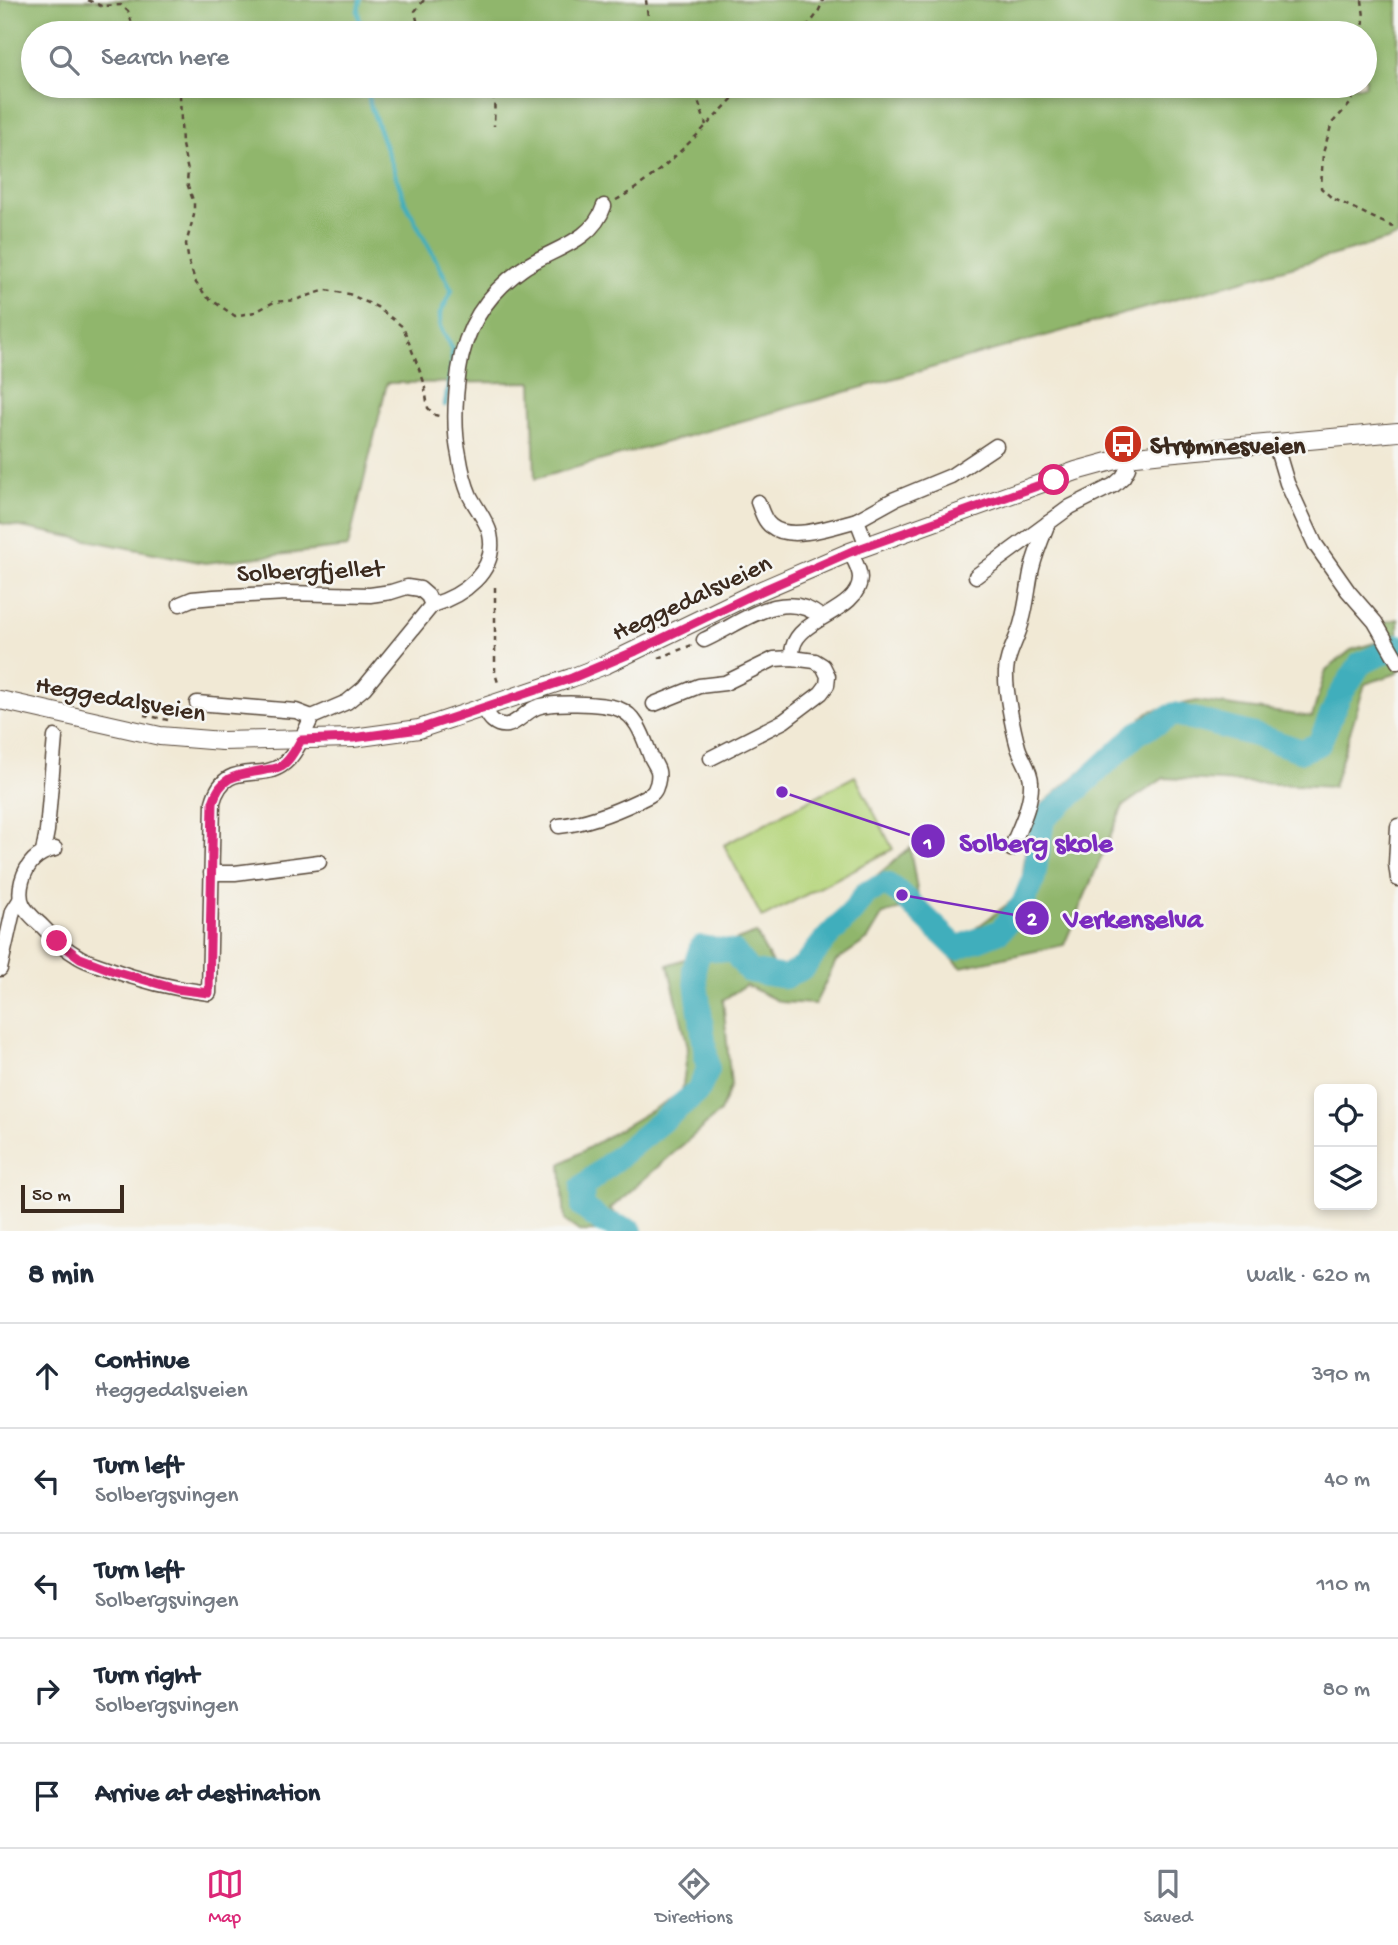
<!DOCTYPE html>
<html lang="en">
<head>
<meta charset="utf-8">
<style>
  :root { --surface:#fff; --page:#f6f6f7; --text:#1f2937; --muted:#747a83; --line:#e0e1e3; --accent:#db2777 }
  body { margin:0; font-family:"Gochi Hand",sans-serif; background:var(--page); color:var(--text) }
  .controls { position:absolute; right:21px; bottom:21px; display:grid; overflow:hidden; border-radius:10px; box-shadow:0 4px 10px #0003 }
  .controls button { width:63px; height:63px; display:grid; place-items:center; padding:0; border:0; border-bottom:2px solid var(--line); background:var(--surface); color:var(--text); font:35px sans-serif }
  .scale { position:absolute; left:21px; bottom:18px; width:103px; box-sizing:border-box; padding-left:7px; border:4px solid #3b2a1e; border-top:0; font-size:19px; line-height:24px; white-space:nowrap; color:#3b2a1e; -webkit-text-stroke:5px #f6f6f2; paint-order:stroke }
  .stop { position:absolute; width:21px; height:21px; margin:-16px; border:5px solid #db2777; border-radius:50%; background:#fff }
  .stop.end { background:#db2777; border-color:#fff; box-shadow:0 2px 7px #0008 }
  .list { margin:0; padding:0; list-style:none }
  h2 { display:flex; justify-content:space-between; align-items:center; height:91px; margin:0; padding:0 28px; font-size:30px }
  h2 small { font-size:23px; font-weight:400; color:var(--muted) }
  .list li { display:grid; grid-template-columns:46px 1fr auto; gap:21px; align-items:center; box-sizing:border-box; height:105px; padding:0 28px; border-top:2px solid var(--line) }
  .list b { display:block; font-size:26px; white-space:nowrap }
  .list p { margin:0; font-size:23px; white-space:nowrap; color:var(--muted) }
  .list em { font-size:23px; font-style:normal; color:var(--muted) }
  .icon { flex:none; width:38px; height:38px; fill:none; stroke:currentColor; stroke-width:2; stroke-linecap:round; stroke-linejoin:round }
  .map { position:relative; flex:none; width:1398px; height:1231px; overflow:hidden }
  .search { position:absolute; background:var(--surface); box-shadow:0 4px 10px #0003; left:21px; right:21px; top:21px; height:77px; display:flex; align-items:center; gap:18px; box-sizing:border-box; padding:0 24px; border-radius:38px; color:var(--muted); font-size:26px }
  .sheet { height:616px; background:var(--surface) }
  nav { display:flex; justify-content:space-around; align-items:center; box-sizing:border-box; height:98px; border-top:2px solid var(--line); background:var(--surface); font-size:19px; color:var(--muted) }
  nav a { display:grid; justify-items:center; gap:4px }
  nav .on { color:var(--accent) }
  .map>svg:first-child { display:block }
  .green { fill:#b5d57c; stroke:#78804d; stroke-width:2 }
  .forest { fill:#90b66c; stroke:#667045; stroke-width:2; fill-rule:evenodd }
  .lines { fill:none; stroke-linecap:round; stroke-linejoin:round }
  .stream { stroke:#3faebc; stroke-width:4.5 }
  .river { stroke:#3faebc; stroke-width:24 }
  .minor-casing { stroke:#564739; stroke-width:17 }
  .major-casing { stroke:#564739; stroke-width:20 }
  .path { stroke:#564739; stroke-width:2.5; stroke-dasharray:5 5; stroke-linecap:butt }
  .minor { stroke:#fff; stroke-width:14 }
  .major { stroke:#fff; stroke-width:18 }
  .route { stroke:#db2777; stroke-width:9 }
  .labels { text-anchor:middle; stroke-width:5; stroke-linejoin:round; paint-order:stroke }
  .poi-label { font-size:26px; font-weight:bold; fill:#3b2a1e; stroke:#f6f6f2; text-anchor:start }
  .street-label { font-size:26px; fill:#3b2a1e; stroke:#f6f6f2 }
  .leader { fill:none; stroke:#7b2cbf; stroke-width:2.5 }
  .callout-dot { fill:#7b2cbf; stroke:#f6f6f2; stroke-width:2.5 }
  .mark-label { font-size:21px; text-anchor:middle; font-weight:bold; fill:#fff }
  .callout-label { font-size:28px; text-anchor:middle; font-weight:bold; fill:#7b2cbf; stroke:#f6f6f2; stroke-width:5; stroke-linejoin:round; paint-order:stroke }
</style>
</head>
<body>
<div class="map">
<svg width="1398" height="1231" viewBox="0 0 1398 1231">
  <rect width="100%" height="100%" fill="#f6f6f2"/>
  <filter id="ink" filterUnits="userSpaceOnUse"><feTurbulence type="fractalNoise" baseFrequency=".0143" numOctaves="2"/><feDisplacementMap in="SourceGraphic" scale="14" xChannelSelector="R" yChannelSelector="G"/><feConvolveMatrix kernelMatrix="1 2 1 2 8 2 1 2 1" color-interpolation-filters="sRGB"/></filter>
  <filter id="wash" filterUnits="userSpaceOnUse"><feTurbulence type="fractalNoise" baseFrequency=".00686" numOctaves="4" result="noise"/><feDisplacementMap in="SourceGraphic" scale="28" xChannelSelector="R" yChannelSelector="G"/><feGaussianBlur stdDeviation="1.57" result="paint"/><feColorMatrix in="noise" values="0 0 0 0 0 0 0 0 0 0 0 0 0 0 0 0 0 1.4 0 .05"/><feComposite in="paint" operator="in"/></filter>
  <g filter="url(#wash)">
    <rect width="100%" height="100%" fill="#f1e9d5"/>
    <polygon class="green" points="855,776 893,849 762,918 724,845"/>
    <g class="forest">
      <path d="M0,0h1398v237l-863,242 -3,-97 -145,1 -39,164 -143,16 -205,-40zM33,33h1332v53h-1332z"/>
      <polygon points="1398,619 1398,650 1377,624"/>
      <polygon points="1385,640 1398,659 1398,673 1365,684 1333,787 1164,778 1123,806 1064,945 961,967 901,909 883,914 868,939 836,961 815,1004 780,1002 746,985 723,1000 731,1085 720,1112 610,1209 636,1231 579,1231 565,1221 561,1164 682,1092 688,1047 668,965 756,933 776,971 807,970 821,941 855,894 910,848 919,902 963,938 1021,894 1029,816 1150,711 1197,701 1312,717 1326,670 1351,650"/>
    </g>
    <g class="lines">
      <g class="stream">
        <polyline points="360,0 358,11 361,33"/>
        <polyline points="367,86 370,104 406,204 452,290 440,314 440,327 452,348 452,363 445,405"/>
      </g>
      <polyline class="river" points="631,1231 601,1221 583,1207 582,1187 698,1091 708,1070 694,968 701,947 734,952 749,971 785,977 803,968 825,940 855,909 866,893 886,884 902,895 957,948 1000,931 1023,904 1034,877 1043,819 1076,791 1138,733 1175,714 1258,736 1302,751 1319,744 1339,697 1360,664 1398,646"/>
    </g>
  </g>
  <g filter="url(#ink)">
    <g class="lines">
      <g class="minor-casing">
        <g id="minor">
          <polyline points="1275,443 1287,483 1315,544 1348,591 1375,622 1398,662"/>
          <path d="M758,502c3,8 6,19 13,24 19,16 64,0 86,-6"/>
          <polyline points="867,546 857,520 895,499 951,476 996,446"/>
          <polyline points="976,576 1070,507 1114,485 1123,477 1128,468 1127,457"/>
          <path d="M432,605c30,-9 66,-33 58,-71 -3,-13 -14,-26 -20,-38 -5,-12 -9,-28 -11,-41 -6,-28 -4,-57 0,-85 6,-42 28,-76 63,-101 28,-20 70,-26 82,-63"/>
          <path d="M704,640c36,-16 79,-54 117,-23"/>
          <path d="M792,658c0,-4 0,-8 1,-11 7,-30 66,-35 67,-69 0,-9 -6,-18 -10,-26"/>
          <polyline points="197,703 296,711 312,717"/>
          <polyline points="654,704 699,686 725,683 774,659 792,658 815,661 823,666 828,676 827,685 821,693 784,721 711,758"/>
          <path d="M484,708c5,10 11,19 24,17 9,-2 18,-13 27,-17 15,-7 68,-5 84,1 19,7 25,31 32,48 2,4 6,10 7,14 1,4 0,12 -2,16 -2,8 -9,9 -16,13 -25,12 -52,23 -81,26"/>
          <polyline points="1398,826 1396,864 1398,879"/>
          <path d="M55,849c-18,4 -28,14 -33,32 -6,23 4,30 20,45 11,12 23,23 37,31 8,5 17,7 25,10 34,13 70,22 105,26l4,-191c12,-43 45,-20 69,-37 15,-10 22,-33 30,-48l35,-15 17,-14 68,-83 -4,-9 -8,-7 -13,-2 -16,5 -21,3 -83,-2 -73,4 -22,2 -12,5"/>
          <path d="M1011,849c8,-21 21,-44 20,-67 0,-12 -10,-24 -13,-35 -5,-18 -13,-57 -12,-75 0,-17 12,-33 16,-51 5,-17 6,-35 10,-53 4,-16 10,-30 16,-45"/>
          <polyline points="43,852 47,831 55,737"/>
          <polyline points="211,873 235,873 319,862"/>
          <polyline points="0,969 13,911 20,900"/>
        </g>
      </g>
      <g class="major-casing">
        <polyline id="major" points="0,700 160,736 222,741 353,738 419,729 571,678 607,664 750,595 850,552 1076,471 1127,457 1164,453 1398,432"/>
      </g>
      <g class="path">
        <polyline points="88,0 101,6 121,5 128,11 135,33"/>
        <polyline points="424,0 415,11 418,25 426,33"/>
        <polyline points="646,0 650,33"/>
        <polyline points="1362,0 1364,17 1363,33"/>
        <path d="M798,33c12,-8 21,-19 25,-33"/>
        <polyline points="176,86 180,96 182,145 188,171 187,183 194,203 194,215 186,244 189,263 196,283 207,297 235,316 255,312 274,302 295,300 326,290 349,294 377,307 403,327 424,382 428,408 435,415 443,417"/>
        <path d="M488,86c9,10 6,26 6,40"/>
        <polyline points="688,86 696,94 706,125"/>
        <polyline points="1357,86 1351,103 1332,123 1323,153 1321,188 1332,198 1393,227"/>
        <path d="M616,200c45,-23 93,-78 129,-114"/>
        <polyline points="495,587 495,673 499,686"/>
        <polyline points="659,658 692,645"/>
        <polyline points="144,715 168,720"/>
      </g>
      <use href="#minor" class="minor"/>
      <use href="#major" class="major"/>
    </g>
  </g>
  <g class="lines" filter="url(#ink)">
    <path class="route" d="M57,941l23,17 34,13 62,18 33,4 4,-191c9,-29 27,-27 52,-32 5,-1 12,-1 16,-4 9,-5 15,-18 20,-26l52,-2 66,-9 153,-51 64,-27 114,-55 100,-44 204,-72"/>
  </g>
  <defs>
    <g id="bus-disc" transform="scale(2.0125)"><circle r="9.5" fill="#c8321e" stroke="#f6f6f2"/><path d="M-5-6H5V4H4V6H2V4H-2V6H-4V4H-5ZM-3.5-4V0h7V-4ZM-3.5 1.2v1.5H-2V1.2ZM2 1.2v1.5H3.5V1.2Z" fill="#fff"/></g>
  </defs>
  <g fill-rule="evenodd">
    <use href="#bus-disc" x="1123" y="444"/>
  </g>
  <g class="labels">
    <g class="poi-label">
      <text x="1150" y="453">Strømnesveien</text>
    </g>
    <g class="street-label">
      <text transform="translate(310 569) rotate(-2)" y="9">Solbergfjellet</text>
      <text transform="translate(691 596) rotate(-25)" y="9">Heggedalsveien</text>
      <text transform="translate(121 697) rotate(10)" y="9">Heggedalsveien</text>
    </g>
  </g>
  <path class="leader" d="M782 792L928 841M902 895L1032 918"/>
  <g class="callout-dot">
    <circle cx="782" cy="792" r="7"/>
    <circle cx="902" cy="895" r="7"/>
    <circle cx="928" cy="841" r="18"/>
    <circle cx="1032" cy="918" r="18"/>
  </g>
  <g class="mark-label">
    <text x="928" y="849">1</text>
    <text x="1032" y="925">2</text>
  </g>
  <g class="callout-label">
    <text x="1036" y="851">Solberg skole</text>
    <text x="1133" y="927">Verkenselva</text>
  </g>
</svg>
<div class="controls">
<button><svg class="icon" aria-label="locate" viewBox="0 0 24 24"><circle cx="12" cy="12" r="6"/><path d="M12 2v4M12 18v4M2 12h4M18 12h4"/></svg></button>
<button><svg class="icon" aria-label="layers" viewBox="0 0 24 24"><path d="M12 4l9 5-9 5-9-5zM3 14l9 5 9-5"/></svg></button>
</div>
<div class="scale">50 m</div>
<div class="stop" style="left:1054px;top:480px"></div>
<div class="stop end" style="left:57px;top:941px"></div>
<div class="search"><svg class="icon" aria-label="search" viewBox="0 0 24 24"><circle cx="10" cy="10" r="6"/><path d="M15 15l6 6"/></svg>Search here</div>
</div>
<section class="sheet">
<h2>8 min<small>Walk · 620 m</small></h2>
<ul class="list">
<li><svg class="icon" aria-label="ahead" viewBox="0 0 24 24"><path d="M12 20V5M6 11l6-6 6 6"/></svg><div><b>Continue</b><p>Heggedalsveien</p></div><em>390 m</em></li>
<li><svg class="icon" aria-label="left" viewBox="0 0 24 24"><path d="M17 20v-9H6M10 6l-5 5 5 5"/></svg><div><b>Turn left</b><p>Solbergsvingen</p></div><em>40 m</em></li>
<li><svg class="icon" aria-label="left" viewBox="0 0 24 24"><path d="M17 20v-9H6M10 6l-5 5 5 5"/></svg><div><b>Turn left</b><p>Solbergsvingen</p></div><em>110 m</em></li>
<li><svg class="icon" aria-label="right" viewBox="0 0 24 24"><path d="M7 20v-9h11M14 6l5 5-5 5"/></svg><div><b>Turn right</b><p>Solbergsvingen</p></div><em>80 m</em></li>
<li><svg class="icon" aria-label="arrive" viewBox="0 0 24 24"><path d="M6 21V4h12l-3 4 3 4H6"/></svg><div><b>Arrive at destination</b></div></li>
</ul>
</section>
<nav>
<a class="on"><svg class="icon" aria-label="map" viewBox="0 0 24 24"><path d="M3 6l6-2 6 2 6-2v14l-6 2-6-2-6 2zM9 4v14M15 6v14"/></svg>Map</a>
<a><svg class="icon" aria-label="directions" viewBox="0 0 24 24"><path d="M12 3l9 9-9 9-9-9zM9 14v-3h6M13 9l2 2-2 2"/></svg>Directions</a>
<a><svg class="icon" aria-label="saved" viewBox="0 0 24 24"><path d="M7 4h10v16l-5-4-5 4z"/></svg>Saved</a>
</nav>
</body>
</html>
